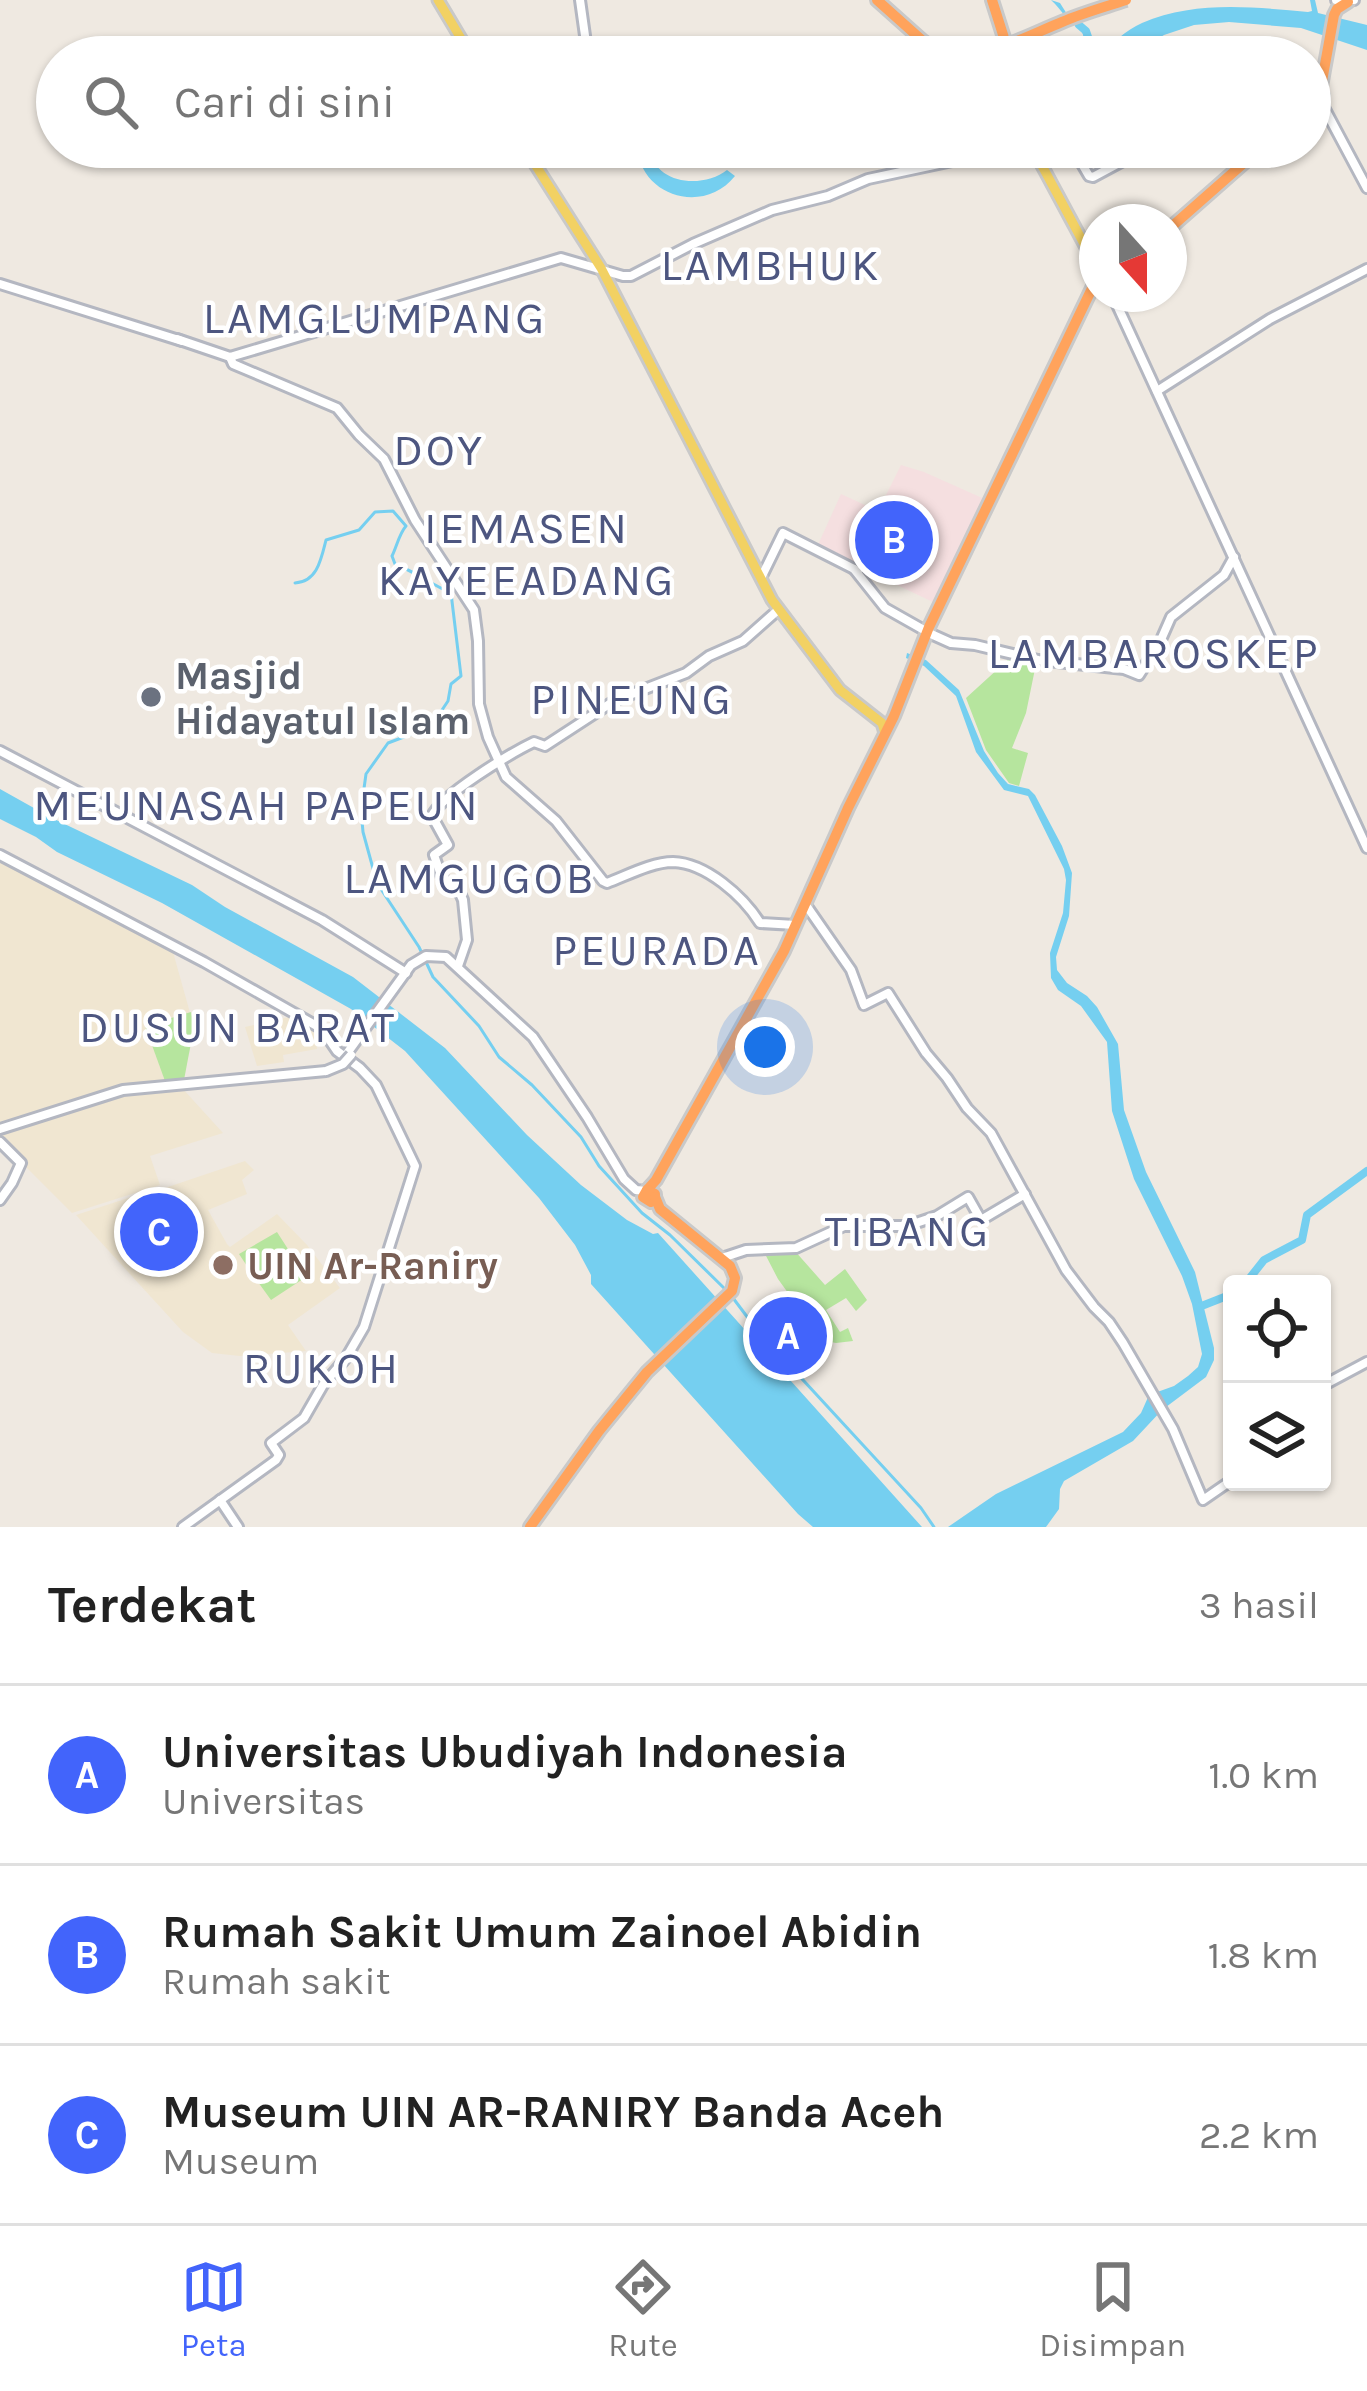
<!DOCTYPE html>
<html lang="id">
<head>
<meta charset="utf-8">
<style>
  :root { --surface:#fff; --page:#f6f6f6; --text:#222; --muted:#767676; --line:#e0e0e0; --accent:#4264fb }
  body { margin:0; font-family:Karla,sans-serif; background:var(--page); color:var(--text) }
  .controls { position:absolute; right:36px; bottom:36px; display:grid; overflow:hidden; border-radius:12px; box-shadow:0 3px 9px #0004 }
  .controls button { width:108px; height:108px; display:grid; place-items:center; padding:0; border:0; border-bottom:3px solid var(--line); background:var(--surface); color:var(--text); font:60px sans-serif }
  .compass { position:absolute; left:1079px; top:204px; width:108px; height:108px; border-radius:50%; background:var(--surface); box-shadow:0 3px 9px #0004; rotate:159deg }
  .you { position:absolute; left:765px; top:1047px; width:42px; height:42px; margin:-30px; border:9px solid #fff; border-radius:50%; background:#1a73e8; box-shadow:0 0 0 18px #1a73e833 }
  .badge { display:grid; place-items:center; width:78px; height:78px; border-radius:50%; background:var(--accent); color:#fff; font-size:39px; font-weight:700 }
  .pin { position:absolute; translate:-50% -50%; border:6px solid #fff; box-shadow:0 3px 12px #0006 }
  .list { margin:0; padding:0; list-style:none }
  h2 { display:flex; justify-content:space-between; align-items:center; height:156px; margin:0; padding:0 48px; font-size:51px }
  h2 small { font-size:39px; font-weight:400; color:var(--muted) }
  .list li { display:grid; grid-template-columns:78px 1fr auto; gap:36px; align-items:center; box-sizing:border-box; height:180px; padding:0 48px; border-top:3px solid var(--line) }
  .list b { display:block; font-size:45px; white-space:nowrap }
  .list p { margin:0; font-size:39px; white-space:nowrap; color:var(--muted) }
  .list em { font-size:39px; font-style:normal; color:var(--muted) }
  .icon { flex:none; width:66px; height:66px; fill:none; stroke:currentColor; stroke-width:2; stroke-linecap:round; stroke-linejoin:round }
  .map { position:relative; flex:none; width:1367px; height:1527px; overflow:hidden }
  .search { position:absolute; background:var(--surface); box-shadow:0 3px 9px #0004; left:36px; right:36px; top:36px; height:132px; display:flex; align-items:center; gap:30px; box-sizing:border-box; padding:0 42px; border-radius:66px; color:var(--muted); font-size:45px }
  .sheet { height:696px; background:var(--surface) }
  nav { display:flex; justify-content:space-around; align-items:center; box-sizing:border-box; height:168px; border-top:3px solid var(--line); background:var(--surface); font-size:33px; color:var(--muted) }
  nav a { display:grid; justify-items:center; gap:6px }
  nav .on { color:var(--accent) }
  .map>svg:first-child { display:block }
  .education { fill:#f0e6d1 }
  .medical { fill:#f5dfe0 }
  .green { fill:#b6e59e }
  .water { fill:#75cff0 }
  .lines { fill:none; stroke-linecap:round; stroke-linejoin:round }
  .stream { stroke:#75cff0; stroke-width:3 }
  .river { stroke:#75cff0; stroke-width:8 }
  .secondary-casing { stroke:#b4b7c1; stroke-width:14 }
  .primary-casing { stroke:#c9c9c9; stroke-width:15 }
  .highway-casing { stroke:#c9c9c9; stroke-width:16 }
  .secondary { stroke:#fff; stroke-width:8 }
  .primary { stroke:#f2d163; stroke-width:9 }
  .highway { stroke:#ffa35c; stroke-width:10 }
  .secondary-bridge-casing { stroke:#b4b7c1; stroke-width:14; stroke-linecap:butt }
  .highway-bridge-casing { stroke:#c9c9c9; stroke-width:16; stroke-linecap:butt }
  .secondary-bridge { stroke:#fff; stroke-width:8 }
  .highway-bridge { stroke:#ffa35c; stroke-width:10 }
  .worship-dot { fill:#6b7280; stroke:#fff; stroke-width:4.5 }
  .education-dot { fill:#8d6e63; stroke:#fff; stroke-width:4.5 }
  .labels { text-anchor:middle; stroke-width:9; stroke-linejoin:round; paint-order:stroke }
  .worship-label { font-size:39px; font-weight:bold; fill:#5b616d; stroke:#fff; text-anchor:start }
  .education-label { font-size:39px; font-weight:bold; fill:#785e54; stroke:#fff; text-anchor:start }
  .quarter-label { font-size:45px; letter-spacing:3px; fill:#4d5680; stroke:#fff }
</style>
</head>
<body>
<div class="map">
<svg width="1367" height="1527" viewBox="0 0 1367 1527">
  <rect width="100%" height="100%" fill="#efe9e1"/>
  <g class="education">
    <polygon points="0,858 173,952 194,1027 182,1088 223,1133 150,1156 160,1185 72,1213 0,1141"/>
    <polygon points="289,1017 320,1036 316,1042 317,1049 283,1055 284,1062 257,1066 245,1027"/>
    <polygon points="245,1161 254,1170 242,1180 247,1194 208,1210 227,1244 230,1247 277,1214 307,1245 340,1288 288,1325 306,1351 240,1356 212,1353 183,1332 76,1215 162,1187 169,1211 176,1222 179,1220 171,1208 165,1188"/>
  </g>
  <polygon class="medical" points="901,465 924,472 989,501 937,604 817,547 841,494 878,511"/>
  <g class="green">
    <polygon points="1011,657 1036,664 1026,713 1012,748 1028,753 1019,786 1009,783 986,750 966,698"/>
    <polygon points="191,1012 194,1027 184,1080 165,1081 145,1026"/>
    <polygon points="277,1232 306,1277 271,1300 258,1282 258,1276 253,1275 239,1254"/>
    <polygon points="794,1250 825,1285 845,1269 867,1300 856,1311 846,1298 826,1310 840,1332 848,1328 853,1341 836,1343 810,1338 804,1315 778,1279 764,1252"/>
  </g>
  <g class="water">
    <path d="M1051,0l9,3 12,19 11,5 13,29c15,-11 30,-26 46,-33 53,-23 111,-16 166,-11l4,-1 -2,-11h5l3,13 49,12v25l-66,-22 -72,-6 -35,3 -30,10 -36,22h-37l-10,-28c-14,-7 -19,-19 -30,-29z"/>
    <path d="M637,147h13c3,38 53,42 77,23l8,6c-31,39 -94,21 -98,-29z"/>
    <polygon points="907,653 926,660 959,690 984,751 998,773 1008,784 1029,789 1035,795 1062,846 1072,873 1069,916 1056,957 1057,970 1067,983 1087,996 1097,1007 1118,1044 1124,1110 1146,1172 1195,1272 1214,1348 1214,1360 1206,1377 1162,1410 1133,1441 1064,1481 1060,1489 1059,1509 1046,1527 948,1527 996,1494 1123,1432 1141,1413 1149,1395 1174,1386 1188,1376 1198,1367 1202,1354 1192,1304 1182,1276 1134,1179 1112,1111 1107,1042 1081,1006 1058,990 1051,978 1050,953 1063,913 1066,880 1064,869 1028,796 1004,790 976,752 956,696 924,666 906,658"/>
    <polygon points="0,789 50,817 192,885 225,907 353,977 445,1048 527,1135 581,1185 627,1220 653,1234 658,1233 922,1527 813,1527 798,1514 591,1284 591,1275 575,1245 539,1198 405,1051 351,1009 162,903 57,852 36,837 0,819"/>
  </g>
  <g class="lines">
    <g class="stream">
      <path d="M295,583c22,-1 26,-23 31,-43l33,-10 16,-18 18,-1 13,15c-7,8 -9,20 -14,30l3,8c20,8 36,20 56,29l10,83 -10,8 -3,17 -12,18 -19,13 -29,11 -22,31 -5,36 2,22 14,51 42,64 14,30 46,49 20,31 33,28 49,52 18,29 43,47 28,22 57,56"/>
      <polyline points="733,1298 757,1330 921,1508 934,1527"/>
    </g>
    <g class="river">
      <polyline points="1079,25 1086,31 1095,57"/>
      <polyline points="1245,1284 1264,1260 1302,1240 1307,1215 1367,1171"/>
      <polyline points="1199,1307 1232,1294"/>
    </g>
    <g class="secondary-casing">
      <g id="secondary">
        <polyline points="580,0 588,57"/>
        <polyline points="1336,0 1354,0"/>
        <polyline points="1320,100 1367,188"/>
        <polyline points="1072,147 1089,176 1093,177 1149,147"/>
        <polyline points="0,284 182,341"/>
        <polyline points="1112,294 1367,848"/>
        <polyline points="177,339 230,357 561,258 623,276 631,276 693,244 772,210 828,196 868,179 995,152"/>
        <path d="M230,357l3,7 104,44 22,27 25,24 31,61 59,90 4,31 1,63 9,33 18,40 50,44 47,60 4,2c19,-7 45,-21 66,-21 33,1 70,34 87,61l35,2"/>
        <polyline points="1157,391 1270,319 1367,269"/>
        <polyline points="854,569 885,608 931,634 951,643 975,645 1038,660 1124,669 1139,675 1160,642 1171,617 1224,575 1234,557"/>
        <polyline points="762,576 783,533 858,571"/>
        <polyline points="0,751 322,920 406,973"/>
        <polyline points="0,855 204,962 322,1029 337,1051 360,1068 376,1085 415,1166 364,1327 346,1358 323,1385 304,1418 271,1443 279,1455 276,1460 183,1527"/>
        <polyline points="808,908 851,970 864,1005 888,993 926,1053 947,1078 967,1108 991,1133 1066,1270 1094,1307 1109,1322 1123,1343 1173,1429 1203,1500 1232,1480"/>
        <path d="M458,966l9,-26 -4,-40 -5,-11 -16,-11 -8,-23 14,-10 -16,-29c9,-21 79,-63 102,-74l11,4 69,-45 72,-28 23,-17 34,-15 35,-31"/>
        <polyline points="348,1052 411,965 426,956 446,957 533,1037 587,1117 624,1179 636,1190 646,1191"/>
        <polyline points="0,1129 123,1090 326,1071"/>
        <polyline points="0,1142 21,1163 12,1183 0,1200"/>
        <polyline points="722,1258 746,1250 796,1248 844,1226 907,1226 937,1216 968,1197 981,1220 1025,1194"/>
        <polyline points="1322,1386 1367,1362"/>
        <polyline points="1232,1434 1232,1437"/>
        <polyline points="220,1500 238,1527"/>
      </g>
    </g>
    <g class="primary-casing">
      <g id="primary">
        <polyline points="438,0 472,57"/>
        <polyline points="1011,57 1022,41"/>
        <polyline points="524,147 601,268 772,600 840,690 882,723 885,733"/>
        <polyline points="1032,147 1097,268"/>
        <polyline points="992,153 1026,148 1033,152"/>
      </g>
    </g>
    <g class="highway-casing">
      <g id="highway">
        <polyline points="877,0 924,42"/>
        <polyline points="992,0 1005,41"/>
        <polygon points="1318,91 1323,95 1318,100 1314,96"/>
        <polyline points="1320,92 1334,15 1337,9 1348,2"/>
        <polyline points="1169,229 1262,147"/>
        <polyline points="647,1190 656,1180 784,951 848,808 894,716 929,627 1097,278"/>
        <polygon points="647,1190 655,1194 651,1202 643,1197"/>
        <polyline points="530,1527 599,1431 647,1372 732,1291 735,1278 730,1266 660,1209 655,1197"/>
      </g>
    </g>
    <use href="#secondary" class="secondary"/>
    <use href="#primary" class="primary"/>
    <use href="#highway" class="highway"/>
    <g class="secondary-bridge-casing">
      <polyline id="secondary-bridge" points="326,1071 343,1064 351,1055"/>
    </g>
    <g class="highway-bridge-casing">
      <path id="highway-bridge" d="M924,42c49,26 91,-1 138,-20 21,-9 43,-15 64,-22"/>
    </g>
    <use href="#secondary-bridge" class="secondary-bridge"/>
    <use href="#highway-bridge" class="highway-bridge"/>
  </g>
  <circle class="worship-dot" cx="151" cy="697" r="12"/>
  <circle class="education-dot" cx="223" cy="1265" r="12"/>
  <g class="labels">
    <g class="worship-label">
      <text x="175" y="689">Masjid<tspan x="175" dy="45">Hidayatul Islam</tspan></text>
    </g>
    <g class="education-label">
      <text x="247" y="1279">UIN Ar-Raniry</text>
    </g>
    <g class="quarter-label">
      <text x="771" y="280">LAMBHUK</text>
      <text x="375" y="333">LAMGLUMPANG</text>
      <text x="439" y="465">DOY</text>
      <text x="527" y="543">IEMASEN<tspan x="527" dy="52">KAYEEADANG</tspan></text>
      <text x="1154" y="668">LAMBAROSKEP</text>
      <text x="632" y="714">PINEUNG</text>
      <text x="257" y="820">MEUNASAH PAPEUN</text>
      <text x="470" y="893">LAMGUGOB</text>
      <text x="657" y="965">PEURADA</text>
      <text x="238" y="1042">DUSUN BARAT</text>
      <text x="908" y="1246">TIBANG</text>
      <text x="322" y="1383">RUKOH</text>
    </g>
  </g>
</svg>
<div class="controls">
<button><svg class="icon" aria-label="locate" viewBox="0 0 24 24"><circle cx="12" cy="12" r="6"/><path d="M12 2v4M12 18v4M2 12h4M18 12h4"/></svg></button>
<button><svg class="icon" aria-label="layers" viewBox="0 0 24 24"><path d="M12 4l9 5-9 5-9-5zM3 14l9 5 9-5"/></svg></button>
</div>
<svg class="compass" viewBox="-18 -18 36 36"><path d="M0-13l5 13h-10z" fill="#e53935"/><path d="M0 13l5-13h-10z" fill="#767676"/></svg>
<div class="you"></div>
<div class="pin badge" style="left:788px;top:1336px">A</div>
<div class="pin badge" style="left:894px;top:540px">B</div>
<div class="pin badge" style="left:159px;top:1232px">C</div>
<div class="search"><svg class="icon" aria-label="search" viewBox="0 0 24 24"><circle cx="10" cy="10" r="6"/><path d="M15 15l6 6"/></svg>Cari di sini</div>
</div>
<section class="sheet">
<h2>Terdekat<small>3 hasil</small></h2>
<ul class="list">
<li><span class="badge">A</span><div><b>Universitas Ubudiyah Indonesia</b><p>Universitas</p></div><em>1.0 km</em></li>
<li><span class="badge">B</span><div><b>Rumah Sakit Umum Zainoel Abidin</b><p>Rumah sakit</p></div><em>1.8 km</em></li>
<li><span class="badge">C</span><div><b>Museum UIN AR-RANIRY Banda Aceh</b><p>Museum</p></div><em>2.2 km</em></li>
</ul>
</section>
<nav>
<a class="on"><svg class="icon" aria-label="map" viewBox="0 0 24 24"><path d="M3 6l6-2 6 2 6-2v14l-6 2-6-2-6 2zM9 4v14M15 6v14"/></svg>Peta</a>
<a><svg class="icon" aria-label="directions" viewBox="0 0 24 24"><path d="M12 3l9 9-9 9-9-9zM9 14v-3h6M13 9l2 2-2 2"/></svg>Rute</a>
<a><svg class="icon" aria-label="saved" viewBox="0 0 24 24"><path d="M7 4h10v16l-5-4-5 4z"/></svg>Disimpan</a>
</nav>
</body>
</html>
